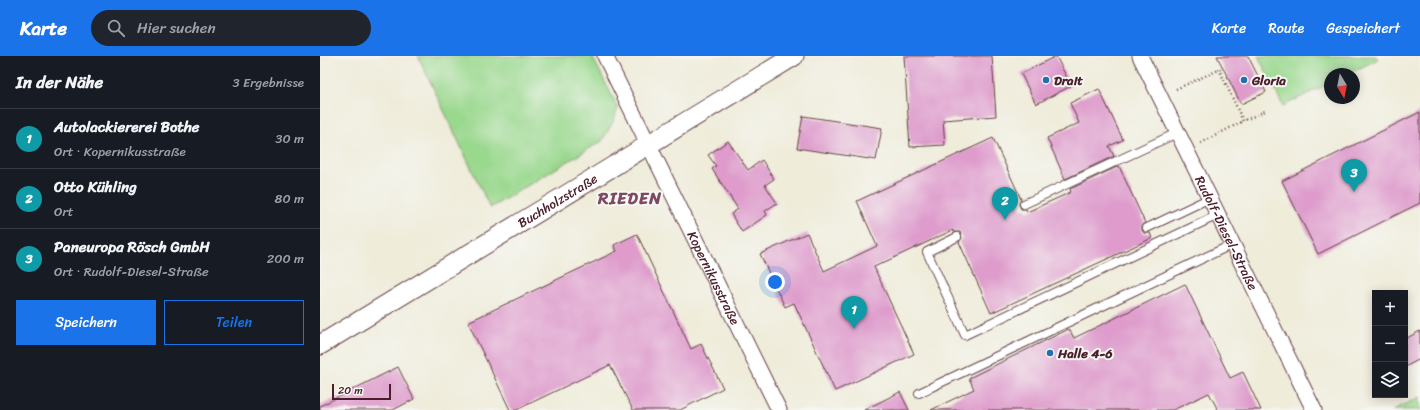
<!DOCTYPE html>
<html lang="de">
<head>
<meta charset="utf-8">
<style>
  :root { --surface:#171b24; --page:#20242c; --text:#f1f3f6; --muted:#9ea1a6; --line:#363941; --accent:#1a73e8 }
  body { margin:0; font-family:Sriracha,sans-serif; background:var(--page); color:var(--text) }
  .controls { position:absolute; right:12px; bottom:12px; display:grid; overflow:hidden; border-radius:0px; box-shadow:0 2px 10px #0003 }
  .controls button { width:36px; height:36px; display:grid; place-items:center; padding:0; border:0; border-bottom:1px solid var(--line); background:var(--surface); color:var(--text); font:20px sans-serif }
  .compass { position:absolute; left:1004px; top:12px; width:36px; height:36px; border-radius:50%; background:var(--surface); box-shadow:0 2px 10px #0003; rotate:170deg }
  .scale { position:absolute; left:12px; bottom:10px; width:59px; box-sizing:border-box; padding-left:4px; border:2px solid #4a1f2b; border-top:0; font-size:11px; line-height:14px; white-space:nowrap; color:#4a1f2b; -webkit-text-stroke:3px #f6f6f2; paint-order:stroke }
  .you { position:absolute; left:455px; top:226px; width:14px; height:14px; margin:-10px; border:3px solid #fff; border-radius:50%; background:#1a73e8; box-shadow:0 0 0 6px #1a73e833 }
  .badge { display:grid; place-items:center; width:26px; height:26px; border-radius:50%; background:var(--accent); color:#fff; font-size:13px; font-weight:700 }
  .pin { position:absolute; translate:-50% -33px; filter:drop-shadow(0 1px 2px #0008) }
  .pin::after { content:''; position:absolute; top:21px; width:14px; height:12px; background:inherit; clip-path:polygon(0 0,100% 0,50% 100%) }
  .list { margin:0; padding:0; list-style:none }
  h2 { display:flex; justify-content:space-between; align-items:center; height:52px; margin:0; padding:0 16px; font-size:17px }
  h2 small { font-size:13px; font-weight:400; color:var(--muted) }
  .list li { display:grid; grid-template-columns:26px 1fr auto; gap:12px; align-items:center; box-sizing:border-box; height:60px; padding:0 16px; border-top:1px solid var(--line) }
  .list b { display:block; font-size:15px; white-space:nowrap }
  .list p { margin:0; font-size:13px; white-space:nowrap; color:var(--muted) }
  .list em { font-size:13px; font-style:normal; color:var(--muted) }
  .actions { display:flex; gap:8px; padding:12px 16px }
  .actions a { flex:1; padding:9px 0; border:1px solid var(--accent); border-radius:0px; text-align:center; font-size:14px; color:var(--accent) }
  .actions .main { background:var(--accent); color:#fff }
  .icon { flex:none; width:22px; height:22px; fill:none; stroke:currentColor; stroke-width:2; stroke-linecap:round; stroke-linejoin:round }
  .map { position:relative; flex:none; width:1100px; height:354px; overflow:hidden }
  header { display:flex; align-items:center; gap:24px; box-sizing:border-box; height:56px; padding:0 20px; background:var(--accent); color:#fff }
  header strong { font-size:19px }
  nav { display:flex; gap:22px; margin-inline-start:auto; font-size:14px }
  .search { width:280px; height:36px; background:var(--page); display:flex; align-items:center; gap:10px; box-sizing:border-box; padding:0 14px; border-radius:22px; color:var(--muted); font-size:15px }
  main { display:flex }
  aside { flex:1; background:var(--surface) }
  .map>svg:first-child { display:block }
  .green { fill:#9ad88e; stroke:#727c5c }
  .building { fill:#de9bcc }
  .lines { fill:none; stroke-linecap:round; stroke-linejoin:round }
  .service-casing { stroke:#633e45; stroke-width:10 }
  .minor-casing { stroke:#633e45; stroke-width:17 }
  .tertiary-casing { stroke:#633e45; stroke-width:21 }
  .path { stroke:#633e45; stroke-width:2.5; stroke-dasharray:1 3; stroke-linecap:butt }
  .service { stroke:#fff; stroke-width:8 }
  .minor { stroke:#fff; stroke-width:15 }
  .tertiary { stroke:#fff; stroke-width:19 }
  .poi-dot { fill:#1f6fb2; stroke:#f6f6f2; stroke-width:1.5 }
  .labels { text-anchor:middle; stroke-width:4; stroke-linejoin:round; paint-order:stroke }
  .poi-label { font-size:13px; font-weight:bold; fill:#4a1f2b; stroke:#f6f6f2; text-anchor:start }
  .street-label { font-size:13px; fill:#4a1f2b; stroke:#f6f6f2 }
  .district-label { font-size:17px; font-weight:bold; letter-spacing:1px; fill:#7e4a63; stroke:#f6f6f2 }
</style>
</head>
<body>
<header>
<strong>Karte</strong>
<div class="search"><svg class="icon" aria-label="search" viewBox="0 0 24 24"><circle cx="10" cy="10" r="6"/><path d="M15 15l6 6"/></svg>Hier suchen</div>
<nav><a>Karte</a><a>Route</a><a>Gespeichert</a></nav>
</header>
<main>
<aside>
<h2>In der Nähe<small>3 Ergebnisse</small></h2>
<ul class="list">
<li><span class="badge" style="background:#0f9aa8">1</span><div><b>Autolackiererei Bothe</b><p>Ort · Kopernikusstraße</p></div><em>30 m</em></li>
<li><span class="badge" style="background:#0f9aa8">2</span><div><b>Otto Kühling</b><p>Ort</p></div><em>80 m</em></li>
<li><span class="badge" style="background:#0f9aa8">3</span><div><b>Paneuropa Rösch GmbH</b><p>Ort · Rudolf-Diesel-Straße</p></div><em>200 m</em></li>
</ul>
<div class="actions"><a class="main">Speichern</a><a>Teilen</a></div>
</aside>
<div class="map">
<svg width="1100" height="354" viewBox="0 0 1100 354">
  <rect width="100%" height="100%" fill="#f6f6f2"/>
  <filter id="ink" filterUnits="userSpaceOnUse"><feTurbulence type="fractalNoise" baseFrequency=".025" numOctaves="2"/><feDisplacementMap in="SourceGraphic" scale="8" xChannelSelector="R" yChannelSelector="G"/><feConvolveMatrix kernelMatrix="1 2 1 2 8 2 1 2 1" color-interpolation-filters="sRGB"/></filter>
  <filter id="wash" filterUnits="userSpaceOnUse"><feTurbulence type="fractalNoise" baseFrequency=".012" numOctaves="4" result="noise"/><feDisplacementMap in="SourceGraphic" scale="16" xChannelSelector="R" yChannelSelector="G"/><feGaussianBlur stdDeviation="0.9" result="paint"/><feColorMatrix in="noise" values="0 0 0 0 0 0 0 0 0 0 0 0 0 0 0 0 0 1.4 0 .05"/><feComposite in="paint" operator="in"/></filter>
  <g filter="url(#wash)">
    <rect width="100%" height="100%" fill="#efecda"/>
    <g class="green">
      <polygon points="98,0 272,0 298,52 293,66 282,85 170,152"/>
      <polygon points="938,0 1056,0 1058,3 1028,18 1010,18 1010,27 963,50"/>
      <polygon points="1100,341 1100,354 1073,354"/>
    </g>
    <g id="blocks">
      <g class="building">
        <polygon points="584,0 672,0 676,60 623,64 625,89 590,91"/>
        <polygon points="736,0 751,30 716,48 701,18"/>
        <polygon points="897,0 928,0 946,36 921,48"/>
        <polygon points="779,33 803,84 789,90 794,100 745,123 727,82 759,67 750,47"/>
        <polygon points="1100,56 1100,147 998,198 962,125"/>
        <polygon points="483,60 562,72 556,104 477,92"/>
        <polygon points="673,82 701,143 699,148 701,153 706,153 707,156 751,136 750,133 799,110 825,167 822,169 822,174 824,177 830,177 832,182 671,257 639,186 642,182 640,176 634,176 633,174 554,211 594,298 515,335 474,247 465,251 440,198 487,177 504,215 557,190 537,145"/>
        <polygon points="408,85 428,114 442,104 454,123 445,129 457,147 445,155 447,159 422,176 411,158 418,153 392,113 396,110 388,99"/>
        <polygon points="317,178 371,293 381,288 403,332 360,354 313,354 290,309 196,354 190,354 148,266 297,195 294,189"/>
        <polygon points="865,228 910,322 923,316 941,354 898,354 889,337 853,354 611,354 654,333 649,322 749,273 754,282"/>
        <polygon points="1100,275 1100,303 1085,311 1085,283"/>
        <polygon points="78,311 94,343 73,354 0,354 0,350"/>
        <polygon points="580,336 589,354 544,354"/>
      </g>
    </g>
  </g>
  <g filter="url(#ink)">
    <use href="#blocks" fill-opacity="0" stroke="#633e45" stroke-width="1"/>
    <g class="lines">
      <g class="service-casing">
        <g id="service">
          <polyline points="704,148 857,77"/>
          <polyline points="827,172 890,142"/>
          <polyline points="637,181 607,196 645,279 898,159"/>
          <polyline points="599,337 913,188"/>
        </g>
      </g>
      <g class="minor-casing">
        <g id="minor">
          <path id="s1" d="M285,0l174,354"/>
          <path id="s2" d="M820,0l174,354"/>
        </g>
      </g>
      <g class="tertiary-casing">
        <g id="tertiary">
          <path id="s3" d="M0,289l474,-289"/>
        </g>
      </g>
      <g class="path">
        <polyline points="899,13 923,65 945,55"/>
        <polyline points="856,33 903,12"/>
        <polyline points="881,87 923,65"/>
      </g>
      <use href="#service" class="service"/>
      <use href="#minor" class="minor"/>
      <use href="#tertiary" class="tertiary"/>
    </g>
  </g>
  <g class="poi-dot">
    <circle cx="726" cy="24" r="4"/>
    <circle cx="924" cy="24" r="4"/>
    <circle cx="730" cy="297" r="4"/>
  </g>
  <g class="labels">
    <g class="poi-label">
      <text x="734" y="29">Drait</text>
      <text x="932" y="29">Gloria</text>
      <text x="738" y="302">Halle 4-6</text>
    </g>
    <g class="street-label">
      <text dy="5" stroke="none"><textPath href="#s3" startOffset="278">Buchholzstraße</textPath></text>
      <text dy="5" stroke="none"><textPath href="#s2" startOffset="197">Rudolf-Diesel-Straße</textPath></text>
      <text dy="5" stroke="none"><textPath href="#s1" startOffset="247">Kopernikusstraße</textPath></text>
    </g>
    <g class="district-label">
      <text x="310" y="148">RIEDEN</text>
    </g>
  </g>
</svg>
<div class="controls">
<button>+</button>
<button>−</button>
<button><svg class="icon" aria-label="layers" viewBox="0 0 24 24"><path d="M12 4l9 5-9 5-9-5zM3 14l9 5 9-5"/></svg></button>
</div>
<svg class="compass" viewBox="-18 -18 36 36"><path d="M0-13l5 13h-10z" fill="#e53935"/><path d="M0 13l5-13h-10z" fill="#9ea1a6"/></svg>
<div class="scale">20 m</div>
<div class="you"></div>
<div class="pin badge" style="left:534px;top:273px;background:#0f9aa8">1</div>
<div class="pin badge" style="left:685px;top:164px;background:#0f9aa8">2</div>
<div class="pin badge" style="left:1034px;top:136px;background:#0f9aa8">3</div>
</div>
</main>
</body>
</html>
